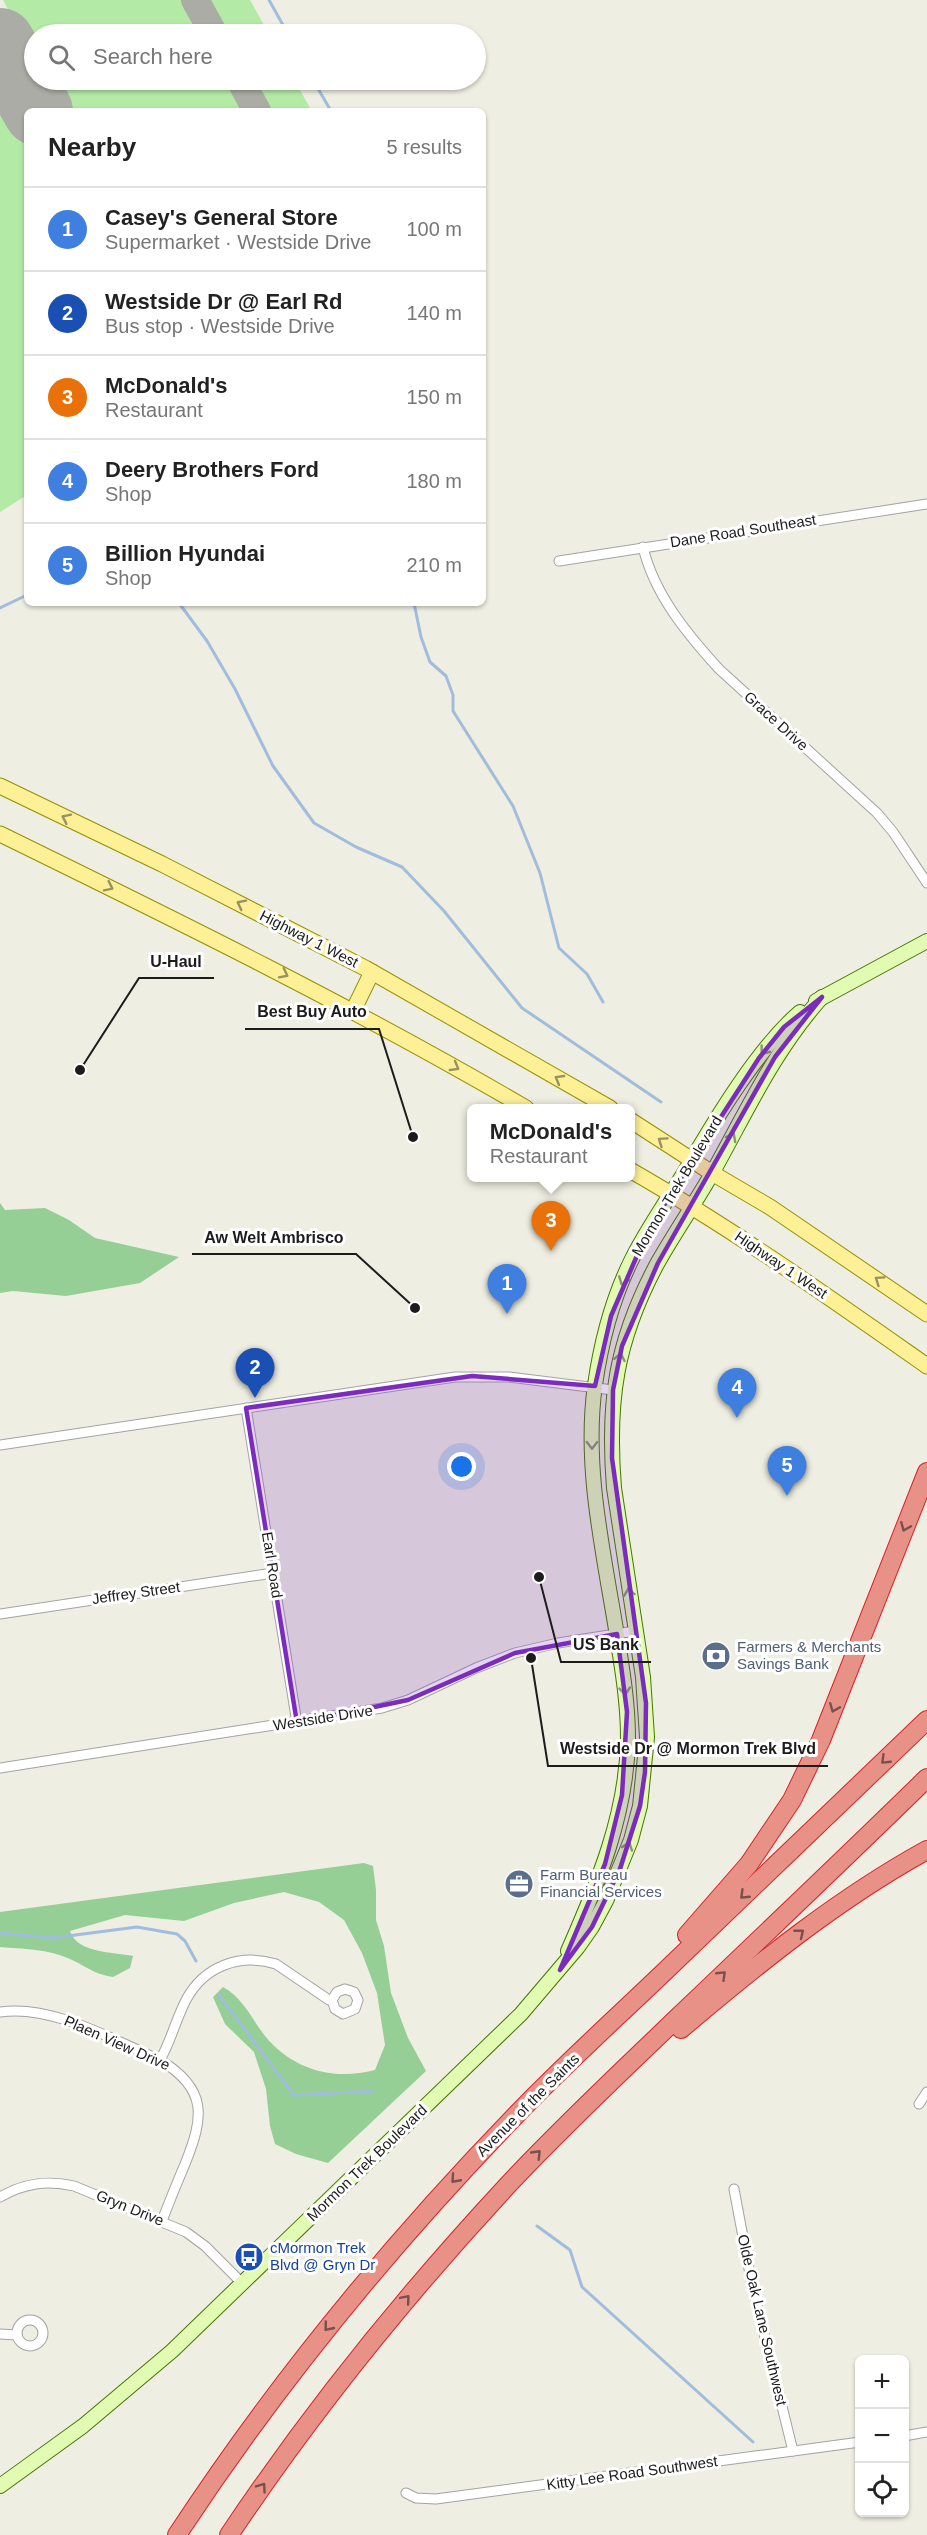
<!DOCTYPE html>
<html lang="en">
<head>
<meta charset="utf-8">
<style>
  :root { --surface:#fff; --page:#f6f6f6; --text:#222; --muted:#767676; --line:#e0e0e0; --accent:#c93c00 }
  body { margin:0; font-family:Helvetica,sans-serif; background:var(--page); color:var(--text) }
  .controls { position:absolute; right:18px; bottom:18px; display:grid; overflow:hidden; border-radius:9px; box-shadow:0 2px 4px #0004 }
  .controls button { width:54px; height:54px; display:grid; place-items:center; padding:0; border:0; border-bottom:2px solid var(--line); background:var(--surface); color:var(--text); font:30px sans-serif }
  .you { position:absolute; left:462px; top:1467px; width:21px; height:21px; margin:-15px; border:4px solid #fff; border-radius:50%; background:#1a73e8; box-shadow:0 0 0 9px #1a73e833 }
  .badge { display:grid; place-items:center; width:39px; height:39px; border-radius:50%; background:var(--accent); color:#fff; font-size:20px; font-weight:700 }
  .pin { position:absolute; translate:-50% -50px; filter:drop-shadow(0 2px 3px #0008) }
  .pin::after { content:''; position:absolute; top:32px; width:21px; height:18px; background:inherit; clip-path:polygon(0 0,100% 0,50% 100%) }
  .popup { position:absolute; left:467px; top:1104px; width:168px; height:78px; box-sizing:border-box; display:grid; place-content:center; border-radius:9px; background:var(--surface); filter:drop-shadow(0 2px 4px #0005); font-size:20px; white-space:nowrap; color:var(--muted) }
  .popup b { font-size:22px; color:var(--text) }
  .popup::after { content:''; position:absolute; left:50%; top:100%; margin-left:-12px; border:12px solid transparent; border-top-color:var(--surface) }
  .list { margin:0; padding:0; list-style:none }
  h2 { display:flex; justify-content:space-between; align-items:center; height:78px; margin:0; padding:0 24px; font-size:26px }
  h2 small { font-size:20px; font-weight:400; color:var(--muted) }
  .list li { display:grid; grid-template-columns:39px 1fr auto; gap:18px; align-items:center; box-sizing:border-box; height:84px; padding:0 24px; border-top:2px solid var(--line) }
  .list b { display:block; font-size:22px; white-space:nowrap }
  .list p { margin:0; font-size:20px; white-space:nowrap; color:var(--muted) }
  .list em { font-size:20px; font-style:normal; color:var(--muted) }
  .icon { flex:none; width:33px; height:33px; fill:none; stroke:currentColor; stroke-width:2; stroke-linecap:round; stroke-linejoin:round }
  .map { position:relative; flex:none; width:927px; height:2535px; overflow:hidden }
  .search { position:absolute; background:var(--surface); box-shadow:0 2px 4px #0004; left:24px; top:24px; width:462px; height:66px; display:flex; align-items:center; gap:15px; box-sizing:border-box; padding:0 21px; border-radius:33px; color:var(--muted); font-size:22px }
  .panel { position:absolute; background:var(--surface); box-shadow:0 2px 4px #0004; left:24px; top:108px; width:462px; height:498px; border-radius:9px }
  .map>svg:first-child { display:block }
  .grass { fill:#b3eaa6 }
  .forest { fill:#95cf95 }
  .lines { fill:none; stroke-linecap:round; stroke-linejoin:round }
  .stream { stroke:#a1bddd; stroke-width:3 }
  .taxiway { stroke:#acaca6; stroke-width:28 }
  .runway { stroke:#acaca6; stroke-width:70 }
  .street-casing { stroke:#a3a3a3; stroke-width:11 }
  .secondary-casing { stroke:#467502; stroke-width:16 }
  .primary-casing { stroke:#959000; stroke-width:17 }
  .highway-casing { stroke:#dc1f28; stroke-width:20 }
  .street { stroke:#fff; stroke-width:9 }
  .secondary { stroke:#e2fbb3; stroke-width:14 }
  .primary { stroke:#fef097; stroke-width:15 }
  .highway { stroke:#e89287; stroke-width:18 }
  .oneway { stroke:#989160 }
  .oneway2 { stroke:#89976f }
  .oneway3 { stroke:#78514c }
  .marked { fill:#7b2cbf; fill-opacity:0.2; stroke:#7b2cbf; stroke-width:4.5; stroke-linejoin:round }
  .labels { text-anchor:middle; stroke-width:6; stroke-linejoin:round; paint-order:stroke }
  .street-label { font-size:15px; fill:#1c1c1c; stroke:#fff }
  .service-label { font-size:15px; fill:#4e5e75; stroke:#fff; text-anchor:start }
  .transit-label { font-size:15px; fill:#164399; stroke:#fff; text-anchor:start }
  .leader { fill:none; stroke:#1c1c1c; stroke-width:2 }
  .callout-dot { fill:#1c1c1c; stroke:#fff; stroke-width:2 }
  .callout-label { font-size:16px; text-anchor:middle; font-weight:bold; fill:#1c1c1c; stroke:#fff; stroke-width:6; stroke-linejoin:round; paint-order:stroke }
</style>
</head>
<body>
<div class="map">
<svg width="927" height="2535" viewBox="0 0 927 2535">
  <rect width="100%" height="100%" fill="#eeeee2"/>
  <g class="grass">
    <polygon points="3,0 186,0 205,34 34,34 34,56"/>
    <polygon points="205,0 250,0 269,34 224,34"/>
    <polygon points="48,80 230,80 248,111 65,111"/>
    <polygon points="249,80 294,80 312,111 267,111"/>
    <polygon points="0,94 27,142 27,495 0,512"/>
  </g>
  <g class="forest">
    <polygon points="0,1203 5,1210 45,1208 69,1220 95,1238 179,1257 140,1283 66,1296 13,1291 0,1293"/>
    <path d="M364,1863l9,3 3,24v30l8,26 7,47 17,45 18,33 -98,92 -32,-9 -21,-10 -5,-18 -4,-37 -12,-37 -29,-28 -12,-27 10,-10c21,12 28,31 42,49 28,34 69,45 110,34l10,-25 -8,-52 -15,-40 -18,-33 -25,-18 -35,-10 -50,11 -50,18 -59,-6 -55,16c7,22 42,21 63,25l-3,12 -17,9c-22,-4 -25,-10 -43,-18 -21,-10 -47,-10 -70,-12v-35z"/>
  </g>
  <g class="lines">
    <g class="stream">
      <polyline points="269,0 288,34"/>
      <polyline points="313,80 331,111"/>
      <polyline points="179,603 207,641 235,689 273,766 314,823 356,847 402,867 444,911 522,1008 661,1102"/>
      <polyline points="414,603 421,637 430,662 446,676 453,695 453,711 513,806 540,873 559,948 587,974 603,1002"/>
      <polyline points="0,608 27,595"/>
      <polyline points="0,1933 52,1938 137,1927 177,1934 185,1941 196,1961"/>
      <polyline points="219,1995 294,2095 373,2091"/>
      <polyline points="537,2226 570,2250 582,2287 753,2442"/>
    </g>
    <g class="taxiway">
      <polyline points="195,0 214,34"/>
      <polyline points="240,80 257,111"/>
    </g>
    <polyline class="runway" points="0,43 38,111"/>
    <g class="street-casing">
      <g id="street">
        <path d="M643,547c11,47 44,87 76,122l158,144 16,19 34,51"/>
        <polyline points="559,561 927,504"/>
        <polyline points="246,1408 297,1723"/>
        <polyline points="0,1445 455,1377 509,1377 613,1390"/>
        <polyline points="0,1614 273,1573"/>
        <polyline points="0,1768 382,1708 408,1700 476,1668 515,1653 558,1643 635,1631"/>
        <path d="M0,2012c52,-8 113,28 160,48 48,29 44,57 25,104 -8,19 -16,38 -23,57"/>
        <path d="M160,2060c11,-19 16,-41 26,-60 18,-34 54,-47 90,-36l53,36h3l5,-8 8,-3 9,3 4,8 -3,9 -12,5 -8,-5 -3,-9"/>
        <polyline points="919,2104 927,2092"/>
        <polyline points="734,2189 752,2285 793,2451"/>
        <path d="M0,2197c24,-14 47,-17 74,-11l112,46 19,14 37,37"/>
        <circle cx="30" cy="2333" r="13"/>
        <polyline points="0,2334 17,2335"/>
        <polyline points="904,2436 927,2432"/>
        <polyline points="406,2493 416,2498 436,2499 860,2442"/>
      </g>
    </g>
    <g class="secondary-casing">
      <g id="secondary">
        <polyline points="816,1001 927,941"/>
        <path d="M568,1951c30,-68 59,-137 60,-213 0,-33 -5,-64 -10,-96 -13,-84 -35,-172 -23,-257 6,-42 18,-88 37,-126 16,-32 37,-61 55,-91 28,-48 71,-120 113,-156"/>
        <path d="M0,2486l83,-60 89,-75 349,-337 57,-67 14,-20 14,-26 25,-61 9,-34 7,-69 -4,-60 -29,-189c-7,-87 2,-147 43,-224 18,-32 39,-62 57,-94 34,-61 60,-119 108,-173"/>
      </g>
    </g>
    <g class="primary-casing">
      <g id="primary">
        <polyline points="0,786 162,864 365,968 610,1108"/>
        <path d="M0,834c178,87 355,174 526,274"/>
        <polyline points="353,1011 372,972"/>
        <polyline points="630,1120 712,1173 770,1207 927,1314"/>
        <path d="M630,1170c103,59 200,128 297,196"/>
      </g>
    </g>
    <g class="highway-casing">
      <g id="highway">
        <polyline points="687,1935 749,1864 792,1800 821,1740 927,1472"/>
        <path d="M681,2029c78,-66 157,-130 246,-179"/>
        <path d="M177,2535c99,-151 214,-291 340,-421 46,-48 96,-93 144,-139 89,-85 177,-170 266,-255"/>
        <path d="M229,2535c83,-124 176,-239 277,-348 55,-59 113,-113 170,-168 84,-80 168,-160 251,-241"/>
      </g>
    </g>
    <use href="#street" class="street"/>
    <use href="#secondary" class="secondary"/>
    <use href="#primary" class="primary"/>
    <use href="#highway" class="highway"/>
  </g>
  <defs><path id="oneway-chevron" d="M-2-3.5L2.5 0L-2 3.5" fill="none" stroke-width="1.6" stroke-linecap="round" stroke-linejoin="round" transform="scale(1.5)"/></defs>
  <g class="oneway">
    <use href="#oneway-chevron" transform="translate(66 818) rotate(-154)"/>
    <use href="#oneway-chevron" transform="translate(109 887) rotate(26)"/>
    <use href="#oneway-chevron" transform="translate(241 904) rotate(-153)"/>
    <use href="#oneway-chevron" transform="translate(284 974) rotate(27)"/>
    <use href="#oneway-chevron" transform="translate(455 1067) rotate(30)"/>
    <use href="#oneway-chevron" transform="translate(559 1079) rotate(-150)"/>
    <use href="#oneway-chevron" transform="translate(662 1141) rotate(-146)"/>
    <use href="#oneway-chevron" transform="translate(879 1280) rotate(-145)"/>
  </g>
  <g class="oneway2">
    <use href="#oneway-chevron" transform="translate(764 1051) rotate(127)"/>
    <use href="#oneway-chevron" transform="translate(732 1137) rotate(-62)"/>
    <use href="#oneway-chevron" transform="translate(623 1281) rotate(111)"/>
    <use href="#oneway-chevron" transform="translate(620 1357) rotate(-78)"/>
    <use href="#oneway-chevron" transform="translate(592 1445) rotate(90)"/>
    <use href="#oneway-chevron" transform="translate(629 1592) rotate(-98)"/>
    <use href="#oneway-chevron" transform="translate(625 1691) rotate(84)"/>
    <use href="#oneway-chevron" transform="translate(628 1846) rotate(-71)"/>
  </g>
  <g class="oneway3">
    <use href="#oneway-chevron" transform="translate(905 1527) rotate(112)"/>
    <use href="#oneway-chevron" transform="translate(834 1708) rotate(112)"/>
    <use href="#oneway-chevron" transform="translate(885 1760) rotate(136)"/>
    <use href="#oneway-chevron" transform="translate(744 1895) rotate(136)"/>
    <use href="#oneway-chevron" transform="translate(800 1933) rotate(-39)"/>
    <use href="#oneway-chevron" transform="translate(722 1975) rotate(-44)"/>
    <use href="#oneway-chevron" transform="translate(537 2154) rotate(-46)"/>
    <use href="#oneway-chevron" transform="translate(455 2179) rotate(132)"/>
    <use href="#oneway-chevron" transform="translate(406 2299) rotate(-50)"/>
    <use href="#oneway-chevron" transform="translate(328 2327) rotate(129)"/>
    <use href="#oneway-chevron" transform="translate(262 2487) rotate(-55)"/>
  </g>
  <path class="marked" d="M822,997l-47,60 -117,206 -36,83 -9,44 -1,68 34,245 -1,69 -5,34 -20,63 -28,58 -32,43 45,-106 17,-69 5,-83 -10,-78 -102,19 -107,47 -111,23 -51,-315 226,-32 123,10 16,-70 37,-86 111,-172 25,-31z"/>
  <defs>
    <g id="bank-disc" transform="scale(1.5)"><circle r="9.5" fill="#5c6f8a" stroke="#fff"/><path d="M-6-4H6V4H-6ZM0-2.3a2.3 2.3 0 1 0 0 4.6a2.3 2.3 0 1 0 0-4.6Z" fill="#fff"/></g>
    <g id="office-disc" transform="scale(1.5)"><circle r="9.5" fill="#5c6f8a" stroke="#fff"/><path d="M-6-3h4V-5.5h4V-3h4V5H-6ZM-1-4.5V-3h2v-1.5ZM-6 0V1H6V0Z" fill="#fff"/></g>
    <g id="bus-disc" transform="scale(1.5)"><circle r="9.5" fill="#1a4fb4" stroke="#fff"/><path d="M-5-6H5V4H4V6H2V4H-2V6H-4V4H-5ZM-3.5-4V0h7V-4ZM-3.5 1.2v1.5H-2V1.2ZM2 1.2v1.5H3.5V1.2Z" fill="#fff"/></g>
  </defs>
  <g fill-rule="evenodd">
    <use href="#bank-disc" x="716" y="1656"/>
    <use href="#office-disc" x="519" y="1884"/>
    <use href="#bus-disc" x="249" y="2257"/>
  </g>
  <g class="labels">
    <g class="street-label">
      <text transform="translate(743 531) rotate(-9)" y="5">Dane Road Southeast</text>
      <text transform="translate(776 721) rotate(42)" y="5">Grace Drive</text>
      <text transform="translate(309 939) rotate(27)" y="5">Highway 1 West</text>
      <text transform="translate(677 1186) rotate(-59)" y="5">Mormon Trek Boulevard</text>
      <text transform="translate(781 1265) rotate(34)" y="5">Highway 1 West</text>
      <text transform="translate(272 1565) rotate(81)" y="5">Earl Road</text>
      <text transform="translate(136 1593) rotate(-8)" y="5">Jeffrey Street</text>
      <text transform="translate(323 1718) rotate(-9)" y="5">Westside Drive</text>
      <text transform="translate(117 2043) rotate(24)" y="5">Plaen View Drive</text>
      <text transform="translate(528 2105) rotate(-45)" y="5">Avenue of the Saints</text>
      <text transform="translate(367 2163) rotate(-44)" y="5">Mormon Trek Boulevard</text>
      <text transform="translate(130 2208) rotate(22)" y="5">Gryn Drive</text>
      <text transform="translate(762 2320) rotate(77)" y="5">Olde Oak Lane Southwest</text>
      <text transform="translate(632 2473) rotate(-8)" y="5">Kitty Lee Road Southwest</text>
    </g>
    <g class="service-label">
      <text x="737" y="1652">Farmers &amp; Merchants<tspan x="737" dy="17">Savings Bank</tspan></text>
      <text x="540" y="1880">Farm Bureau<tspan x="540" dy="17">Financial Services</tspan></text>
    </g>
    <g class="transit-label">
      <text x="270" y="2253">cMormon Trek<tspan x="270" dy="17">Blvd @ Gryn Dr</tspan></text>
    </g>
  </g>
  <path class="leader" d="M80 1070L139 978H214M413 1137L379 1029H245M415 1308L356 1254H192M539 1577L561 1662H651M531 1658L548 1766H828"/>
  <g class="callout-dot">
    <circle cx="80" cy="1070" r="6"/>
    <circle cx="413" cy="1137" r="6"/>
    <circle cx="415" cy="1308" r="6"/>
    <circle cx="539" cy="1577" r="6"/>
    <circle cx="531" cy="1658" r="6"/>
  </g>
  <g class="callout-label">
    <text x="176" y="967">U-Haul</text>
    <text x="312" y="1017">Best Buy Auto</text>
    <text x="274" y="1243">Aw Welt Ambrisco</text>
    <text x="606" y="1650">US Bank</text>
    <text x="688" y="1754">Westside Dr @ Mormon Trek Blvd</text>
  </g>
</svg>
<div class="controls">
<button>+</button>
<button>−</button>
<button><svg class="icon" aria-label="locate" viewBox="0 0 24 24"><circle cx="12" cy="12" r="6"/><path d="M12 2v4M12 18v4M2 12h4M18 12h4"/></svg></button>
</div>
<div class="you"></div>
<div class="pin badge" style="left:507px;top:1314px;background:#3f7fe0">1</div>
<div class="pin badge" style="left:255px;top:1398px;background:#1a4fb4">2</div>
<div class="pin badge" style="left:551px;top:1251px;background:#e8710a">3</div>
<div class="popup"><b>McDonald's</b>Restaurant</div>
<div class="pin badge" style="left:737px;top:1418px;background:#3f7fe0">4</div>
<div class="pin badge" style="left:787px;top:1496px;background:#3f7fe0">5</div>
<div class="search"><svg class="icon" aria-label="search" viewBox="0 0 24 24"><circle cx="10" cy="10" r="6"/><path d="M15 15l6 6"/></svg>Search here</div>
<section class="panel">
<h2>Nearby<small>5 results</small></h2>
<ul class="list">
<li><span class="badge" style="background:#3f7fe0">1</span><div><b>Casey's General Store</b><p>Supermarket · Westside Drive</p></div><em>100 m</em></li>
<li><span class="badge" style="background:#1a4fb4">2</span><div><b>Westside Dr @ Earl Rd</b><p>Bus stop · Westside Drive</p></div><em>140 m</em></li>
<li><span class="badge" style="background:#e8710a">3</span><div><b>McDonald's</b><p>Restaurant</p></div><em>150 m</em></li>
<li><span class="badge" style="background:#3f7fe0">4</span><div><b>Deery Brothers Ford</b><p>Shop</p></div><em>180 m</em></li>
<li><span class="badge" style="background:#3f7fe0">5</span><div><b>Billion Hyundai</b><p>Shop</p></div><em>210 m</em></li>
</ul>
</section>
</div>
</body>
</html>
